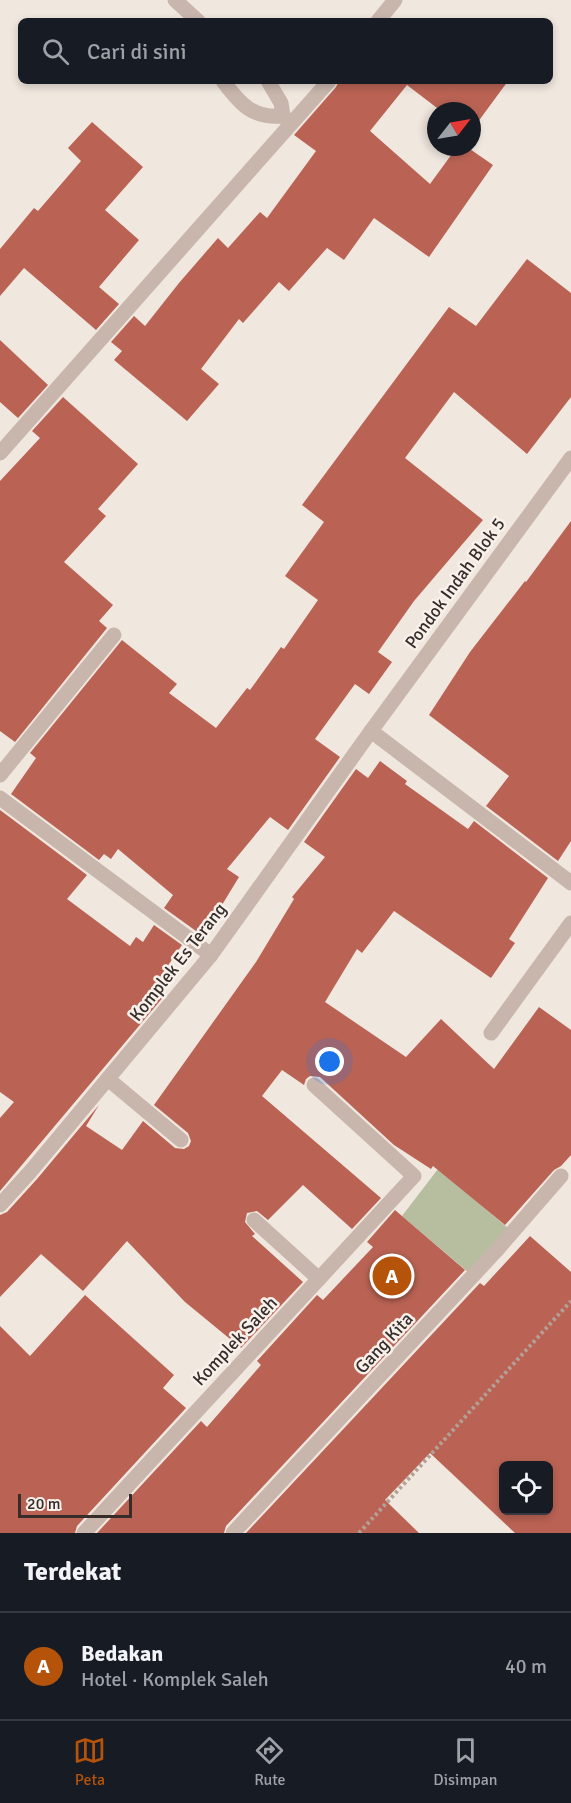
<!DOCTYPE html>
<html lang="id">
<head>
<meta charset="utf-8">
<style>
  :root { --surface:#171b24; --page:#242831; --text:#f1f3f6; --muted:#9ea1a6; --line:#363941; --accent:#b45309 }
  body { margin:0; font-family:Signika,sans-serif; background:var(--page); color:var(--text) }
  .controls { position:absolute; right:18px; bottom:18px; display:grid; overflow:hidden; border-radius:9px; box-shadow:0 3px 9px #0003 }
  .controls button { width:54px; height:54px; display:grid; place-items:center; padding:0; border:0; border-bottom:2px solid var(--line); background:var(--surface); color:var(--text); font:30px sans-serif }
  .compass { position:absolute; left:427px; top:102px; width:54px; height:54px; border-radius:50%; background:var(--surface); box-shadow:0 3px 9px #0003; rotate:59deg }
  .scale { position:absolute; left:18px; bottom:15px; width:114px; box-sizing:border-box; padding-left:6px; border:3px solid #362d2a; border-top:0; font-size:16px; line-height:21px; white-space:nowrap; color:#362d2a; -webkit-text-stroke:4px #f8f1eb; paint-order:stroke }
  .you { position:absolute; left:330px; top:1062px; width:21px; height:21px; margin:-15px; border:4px solid #fff; border-radius:50%; background:#1a73e8; box-shadow:0 0 0 9px #1a73e833 }
  .badge { display:grid; place-items:center; width:39px; height:39px; border-radius:50%; background:var(--accent); color:#fff; font-size:20px; font-weight:700 }
  .pin { position:absolute; translate:-50% -50%; border:3px solid #fff; box-shadow:0 2px 6px #0006 }
  .list { margin:0; padding:0; list-style:none }
  h2 { display:flex; justify-content:space-between; align-items:center; height:78px; margin:0; padding:0 24px; font-size:26px }
  h2 small { font-size:20px; font-weight:400; color:var(--muted) }
  .list li { display:grid; grid-template-columns:39px 1fr auto; gap:18px; align-items:center; box-sizing:border-box; height:108px; padding:0 24px; border-top:2px solid var(--line) }
  .list b { display:block; font-size:22px; white-space:nowrap }
  .list p { margin:0; font-size:20px; white-space:nowrap; color:var(--muted) }
  .list em { font-size:20px; font-style:normal; color:var(--muted) }
  .icon { flex:none; width:33px; height:33px; fill:none; stroke:currentColor; stroke-width:2; stroke-linecap:round; stroke-linejoin:round }
  .map { position:relative; flex:none; width:571px; height:1533px; overflow:hidden }
  .search { position:absolute; background:var(--surface); box-shadow:0 3px 9px #0003; left:18px; right:18px; top:18px; height:66px; display:flex; align-items:center; gap:15px; box-sizing:border-box; padding:0 21px; border-radius:9px; color:var(--muted); font-size:22px }
  .sheet { height:186px; background:var(--surface) }
  nav { display:flex; justify-content:space-around; align-items:center; box-sizing:border-box; height:84px; border-top:2px solid var(--line); background:var(--surface); font-size:16px; color:var(--muted) }
  nav a { display:grid; justify-items:center; gap:3px }
  nav .on { color:var(--accent) }
  .map>svg:first-child { display:block }
  .green { fill:#b7bea0 }
  .building { fill:#ba6354; fill-rule:evenodd }
  .lines { fill:none; stroke-linecap:round; stroke-linejoin:round }
  .path { stroke:#b3a096; stroke-width:4; stroke-dasharray:3 3; stroke-linecap:butt }
  .minor { stroke:#c8b6ac; stroke-width:15 }
  .labels { text-anchor:middle; stroke-width:5; stroke-linejoin:round; paint-order:stroke }
  .street-label { font-size:18px; fill:#362d2a; stroke:#f8f1eb }
</style>
</head>
<body>
<div class="map">
<svg width="571" height="1533" viewBox="0 0 571 1533">
  <rect width="100%" height="100%" fill="#f0e7df"/>
  <polygon class="green" points="477,1118 462,1189 509,1229 469,1273 402,1216"/>
  <g class="building">
    <polygon points="339,81 508,81 472,130 472,111 441,111 407,85 370,131 430,184 457,147 467,147 493,165 429,257 374,218 344,260 327,248 289,291 279,282 243,323 239,319 201,369 219,384 187,421 114,360 122,351 111,342 134,316 145,326 179,283 218,238 228,248 260,212 267,218 316,151 294,135 336,87"/>
    <polygon points="92,122 143,167 105,210 139,240 99,287 119,304 96,330 24,268 0,296 0,249 34,208 38,211 81,161 68,148"/>
    <polygon points="527,259 571,293 571,397 527,454 454,392 405,458 483,520 414,601 378,652 392,662 369,694 355,684 315,739 340,757 288,830 270,817 227,869 239,877 203,936 164,908 173,895 118,849 111,859 104,854 99,860 11,794 36,758 30,753 122,640 177,684 169,693 216,728 247,688 250,690 281,647 284,649 318,600 285,576 324,522 302,505 449,307 476,326"/>
    <polygon points="0,340 48,385 18,418 0,402"/>
    <polygon points="63,397 138,464 98,509 106,516 64,562 113,605 99,621 107,628 15,742 0,731 0,481 40,438 32,431"/>
    <polygon points="571,521 571,841 558,861 486,806 509,776 429,715 470,652 525,581 526,582"/>
    <polygon points="380,761 407,781 405,784 468,829 474,821 548,878 509,939 515,943 491,978 394,911 362,953 357,949 325,1002 406,1057 441,1019 494,1069 539,1007 571,1030 571,1155 561,1166 554,1170 505,1225 433,1166 431,1169 394,1145 320,1077 310,1076 306,1079 304,1085 282,1070 262,1096 381,1198 352,1229 303,1185 268,1220 257,1211 247,1213 245,1222 255,1234 252,1236 303,1282 241,1348 185,1302 127,1241 83,1291 41,1254 0,1297 0,1215 7,1212 37,1179 99,1105 86,1126 122,1150 143,1121 175,1148 184,1149 189,1146 191,1141 188,1133 154,1105 256,962 294,899 292,897 325,857 304,842 356,769 368,778"/>
    <polygon points="0,810 87,875 67,899 130,946 136,937 143,942 154,925 182,945 154,986 165,995 0,1191 0,1118 14,1102 0,1092"/>
    <polygon points="395,1210 465,1270 226,1526 224,1533 97,1533 201,1421 207,1427 261,1365 257,1361 317,1295 323,1300 373,1247 367,1242"/>
    <path d="M530,1236l41,36v261h-56l-85,-80 -45,47 34,33h-173l234,-250 4,3zM504,1466h45v44h-45z"/>
    <polygon points="85,1295 174,1375 163,1388 186,1408 77,1526 75,1533 0,1533 0,1326 30,1356"/>
  </g>
  <g class="lines">
    <polyline class="path" points="359,1533 571,1301"/>
    <g class="minor">
      <polyline points="175,0 198,21"/>
      <polyline points="378,21 395,0"/>
      <path d="M223,81c17,23 30,38 60,35"/>
      <polyline points="268,81 281,103 283,116 289,122"/>
      <polyline points="0,453 329,81"/>
      <polyline points="371,731 571,883"/>
      <polyline points="0,775 114,635"/>
      <polyline points="0,798 211,955"/>
      <polyline points="491,1033 571,923"/>
      <polyline points="108,1079 181,1140"/>
      <polyline points="0,1205 30,1172 211,955 371,731 571,458"/>
      <polyline points="254,1220 319,1279"/>
      <polyline points="84,1533 414,1176 314,1085"/>
      <polyline points="233,1533 496,1251 561,1176"/>
    </g>
  </g>
  <g class="labels">
    <g class="street-label">
      <text transform="translate(455 583) rotate(-54)" y="6">Pondok Indah Blok 5</text>
      <text transform="translate(178 962) rotate(-52)" y="6">Komplek Es Terang</text>
      <text transform="translate(235 1341) rotate(-47)" y="6">Komplek Saleh</text>
      <text transform="translate(384 1343) rotate(-47)" y="6">Gang Kita</text>
    </g>
  </g>
</svg>
<div class="controls">
<button><svg class="icon" aria-label="locate" viewBox="0 0 24 24"><circle cx="12" cy="12" r="6"/><path d="M12 2v4M12 18v4M2 12h4M18 12h4"/></svg></button>
</div>
<svg class="compass" viewBox="-18 -18 36 36"><path d="M0-13l5 13h-10z" fill="#e53935"/><path d="M0 13l5-13h-10z" fill="#9ea1a6"/></svg>
<div class="scale">20 m</div>
<div class="you"></div>
<div class="pin badge" style="left:392px;top:1276px">A</div>
<div class="search"><svg class="icon" aria-label="search" viewBox="0 0 24 24"><circle cx="10" cy="10" r="6"/><path d="M15 15l6 6"/></svg>Cari di sini</div>
</div>
<section class="sheet">
<h2>Terdekat<small></small></h2>
<ul class="list">
<li><span class="badge">A</span><div><b>Bedakan</b><p>Hotel · Komplek Saleh</p></div><em>40 m</em></li>
</ul>
</section>
<nav>
<a class="on"><svg class="icon" aria-label="map" viewBox="0 0 24 24"><path d="M3 6l6-2 6 2 6-2v14l-6 2-6-2-6 2zM9 4v14M15 6v14"/></svg>Peta</a>
<a><svg class="icon" aria-label="directions" viewBox="0 0 24 24"><path d="M12 3l9 9-9 9-9-9zM9 14v-3h6M13 9l2 2-2 2"/></svg>Rute</a>
<a><svg class="icon" aria-label="saved" viewBox="0 0 24 24"><path d="M7 4h10v16l-5-4-5 4z"/></svg>Disimpan</a>
</nav>
</body>
</html>
